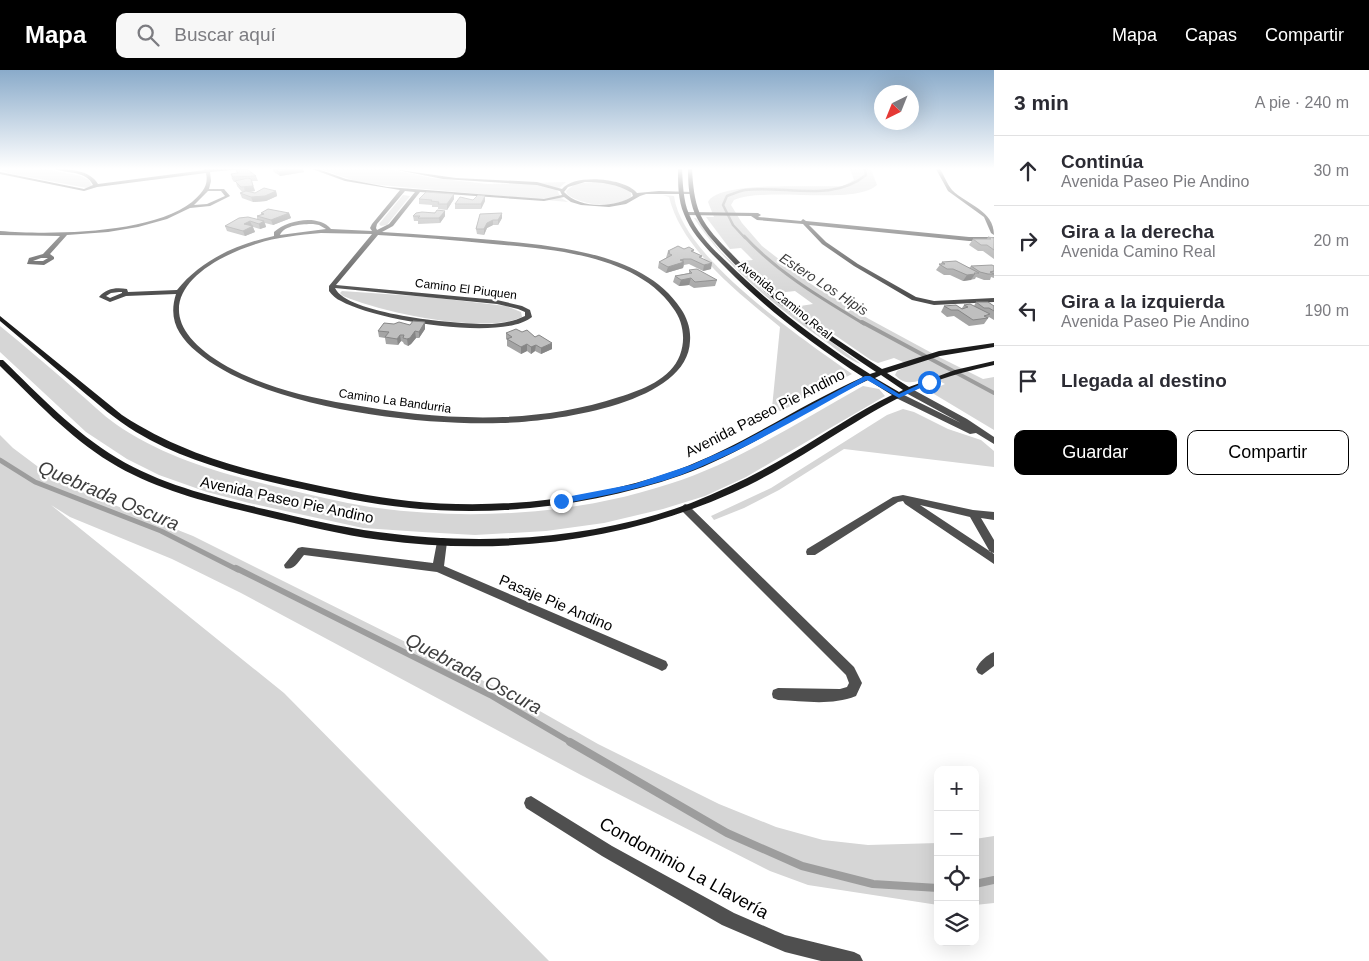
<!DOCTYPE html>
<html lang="es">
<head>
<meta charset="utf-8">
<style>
  :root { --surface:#fff; --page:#f7f7f7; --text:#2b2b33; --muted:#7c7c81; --line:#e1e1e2; --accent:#000 }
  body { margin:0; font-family:Helvetica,sans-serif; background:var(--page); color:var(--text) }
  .controls { position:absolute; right:15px; bottom:15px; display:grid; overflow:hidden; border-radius:10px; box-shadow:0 5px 20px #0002 }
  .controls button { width:45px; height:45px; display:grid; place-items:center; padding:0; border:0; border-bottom:1px solid var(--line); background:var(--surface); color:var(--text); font:25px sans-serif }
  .compass { position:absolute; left:874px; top:15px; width:45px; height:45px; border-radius:50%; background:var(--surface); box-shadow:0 5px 20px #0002; rotate:223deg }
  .stop { position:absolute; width:15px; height:15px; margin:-11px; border:4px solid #1a73e8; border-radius:50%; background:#fff }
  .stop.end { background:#1a73e8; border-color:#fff; box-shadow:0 1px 5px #0008 }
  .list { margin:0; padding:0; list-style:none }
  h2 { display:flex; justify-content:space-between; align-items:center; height:65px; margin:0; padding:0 20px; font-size:21px }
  h2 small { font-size:16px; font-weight:400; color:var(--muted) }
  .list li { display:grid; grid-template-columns:32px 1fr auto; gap:15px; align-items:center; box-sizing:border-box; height:70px; padding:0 20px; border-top:1px solid var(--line) }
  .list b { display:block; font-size:19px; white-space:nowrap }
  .list p { margin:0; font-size:16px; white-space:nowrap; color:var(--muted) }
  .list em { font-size:16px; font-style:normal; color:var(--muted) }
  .actions { display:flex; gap:10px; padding:15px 20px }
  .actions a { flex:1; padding:11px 0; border:1px solid var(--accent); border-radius:10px; text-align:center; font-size:18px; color:var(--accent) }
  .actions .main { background:var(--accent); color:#fff }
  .icon { flex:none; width:28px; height:28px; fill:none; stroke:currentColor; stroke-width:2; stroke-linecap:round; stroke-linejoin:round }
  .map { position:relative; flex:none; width:994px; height:891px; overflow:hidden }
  header { display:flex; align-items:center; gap:30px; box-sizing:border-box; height:70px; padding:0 25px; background:var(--accent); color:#fff }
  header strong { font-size:24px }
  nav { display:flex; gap:28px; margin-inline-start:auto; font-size:18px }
  .search { width:350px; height:45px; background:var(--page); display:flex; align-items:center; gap:12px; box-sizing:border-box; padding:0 18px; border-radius:10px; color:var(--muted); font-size:19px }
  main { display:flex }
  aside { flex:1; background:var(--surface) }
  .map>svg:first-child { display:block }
  .green { fill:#d6d6d6 }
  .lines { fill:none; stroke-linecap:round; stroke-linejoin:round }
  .stream-far5 { stroke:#9d9d9d; stroke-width:2.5 }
  .stream-far4 { stroke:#9d9d9d; stroke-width:3 }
  .stream-far3 { stroke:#9d9d9d; stroke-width:4 }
  .stream-far2 { stroke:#9d9d9d; stroke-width:5 }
  .stream-far1 { stroke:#9d9d9d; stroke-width:6 }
  .stream { stroke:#9d9d9d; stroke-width:8 }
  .street { fill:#4f4f4f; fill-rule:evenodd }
  .secondary { fill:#1c1c1c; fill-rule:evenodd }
  .wall { fill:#a4a4a4 }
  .shaded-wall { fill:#868686 }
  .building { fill:#bfbfbf; stroke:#868686 }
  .route { fill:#1a73e8 }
  .labels { text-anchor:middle; stroke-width:4.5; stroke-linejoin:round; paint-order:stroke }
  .far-street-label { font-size:12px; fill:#000; stroke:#fff }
  .far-water-label { font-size:14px; font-style:italic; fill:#3e3e3e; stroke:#fff }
  .street-label { font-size:15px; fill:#000; stroke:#fff }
  .near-street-label { font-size:18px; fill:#000; stroke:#fff }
  .near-water-label { font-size:19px; font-style:italic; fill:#3e3e3e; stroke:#fff }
</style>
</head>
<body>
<header>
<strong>Mapa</strong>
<div class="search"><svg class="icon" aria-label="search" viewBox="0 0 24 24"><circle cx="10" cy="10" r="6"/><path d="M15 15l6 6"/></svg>Buscar aquí</div>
<nav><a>Mapa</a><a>Capas</a><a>Compartir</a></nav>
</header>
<main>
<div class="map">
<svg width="994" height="891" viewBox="0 0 994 891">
  <rect width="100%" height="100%" fill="#fff"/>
  <g class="green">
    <polygon points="46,99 81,106 89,110 92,116 87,118 12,104 0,100"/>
    <polygon points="320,99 388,99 433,108 488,114 566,112 557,120 561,128 568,132 380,115 355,111"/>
    <path d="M850,99h21l6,16c-24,21 -108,1 -143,15l-3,5 11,18 20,23 49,38 58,35 72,39 42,21 11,-2v53l-60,-36v-5l11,-5 -15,-8c-12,6 -24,11 -35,-1l2,-4 13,-6 -16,-7 -16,5 -7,-3 -77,-53 19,-3 -18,-13 -18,2 -36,-32 12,-1 -12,-12 -11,1 -24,-32h8l-6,-15c10,-22 110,-14 135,-16l11,-6z"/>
    <path d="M593,112c13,1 30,1 38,11v4c-16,12 -49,9 -64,-3l-1,-3 9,-7z"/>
    <polygon points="403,125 410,126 387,155 381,156 379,154"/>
    <path d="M663,125l11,1c8,62 129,143 178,178l-71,37 -9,-3 8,-81c-40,-33 -98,-77 -111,-130z"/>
    <path d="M694,148h2l25,34 42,39 98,73c-13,-4 -25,-15 -36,-23 -49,-34 -98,-73 -131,-123z"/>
    <path d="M342,221l87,6 77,9 15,6 1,5c-38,18 -141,-5 -179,-21l-3,-3z"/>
    <path d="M0,256c27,22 53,44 79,67 14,12 28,26 44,36 48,31 104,46 159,59 29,7 58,14 88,19 98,14 205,8 299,-23 69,-22 131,-63 194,-98l16,3 6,7 -139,81 -41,19 -42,13 -59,14 -58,8 -71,4 -53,-3 -59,-4 -114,-25 -42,-11 -48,-17 -32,-16 -41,-27 -86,-80z"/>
    <polygon points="903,339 914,342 948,359 981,370 994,381 994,397 844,379 779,420 744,438 714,450 711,446 771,418 887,345"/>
    <polygon points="0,365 13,378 57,411 94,427 193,466 508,623 598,674 719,734 776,757 823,770 868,775 938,773 938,835 808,815 770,801 581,705 241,523 172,489 70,447 51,435 284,623 549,891 0,891"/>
    <polygon points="994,766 994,833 975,835 975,769"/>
  </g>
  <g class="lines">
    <path class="stream-far5" d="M745,168l-12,-13 -10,-20 4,-9c6,-2 12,-5 18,-6 40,-5 87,13 121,-15l-1,-6"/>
    <path class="stream-far4" d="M744,166c34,37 77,62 120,88"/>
    <polyline class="stream-far3" points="862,252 994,323"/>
    <polyline class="stream-far2" points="0,390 35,412 161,461 238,500"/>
    <polyline class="stream-far1" points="236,498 490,625 572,673"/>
    <g class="stream">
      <polyline points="570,672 727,763 802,796 873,814 938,818"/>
      <polyline points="975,814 994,810"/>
    </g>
    <g class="street">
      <path d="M55,99c14,0 35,1 43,15l107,-14 -1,-1h38l-32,3 1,9 -2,8h15l6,7 -20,10 -20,2 -23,11 -29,8 -30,5 -41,3 -17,19 4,3v2l-10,6 -17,-1 2,-6 14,-4 17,-18 -60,-1v-4c50,4 152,3 192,-29 10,-9 17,-16 14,-29l-109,14 -13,4 -84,-17v-2l84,17 9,-4c-7,-15 -26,-11 -38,-16zM208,121h13l4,5 -18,8 -13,1zM41,188h7l-5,3h-10z"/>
      <path d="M312,99h6l28,10 41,8 157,12 18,-4 -2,-4 -23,-6 -94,-6 -51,-10 64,9 81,4 25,7c12,-16 64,-11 75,4l22,-2 34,1 -2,2h-45l-6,2 -14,8 -17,3 -28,-2 -10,-3 -7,-5 -20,4 -124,-9 -27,34 -11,6c37,2 74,5 111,8 61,6 151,12 188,69 6,9 10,20 9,32 -2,64 -140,81 -189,82 -83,3 -240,-16 -304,-71 -19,-16 -29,-33 -21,-58l-50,2 -16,6 -11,-5c7,-9 18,-10 28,-8l1,3 49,-2c24,-30 60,-46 97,-54v-4c14,-12 44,-18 57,-3l41,2 -2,-3 2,-4 28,-34 -55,-9zM585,112c16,0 33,2 47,11l1,3c-17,12 -54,13 -69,-4l4,-5zM405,121l10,1 -26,32 -12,6 -1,-2 1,-4zM313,154l6,1 7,4 -46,6c4,-10 23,-11 33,-11zM321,163l51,1 -43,52v5c3,4 7,8 12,10 33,19 161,41 191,16l-2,-7 -8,-4 -25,-6 -161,-15 42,-50c38,2 76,5 115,9 58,5 144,11 180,64 10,13 13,31 7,47 -9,24 -38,35 -61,42 -88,29 -181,23 -271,7 -42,-7 -83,-17 -120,-37 -87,-49 -46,-99 28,-123 21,-7 43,-9 65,-11zM335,218l162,16 21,5 7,3v4c-10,5 -21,7 -33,8 -29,1 -145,-9 -157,-36zM119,222h3v1l-12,5 -4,-2 5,-3z"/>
      <path d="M936,99h4c4,6 7,15 12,21 15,15 42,20 42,45l-3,-2 -7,-16 -36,-26z"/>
      <polygon points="687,142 758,143 761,145 758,147 801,151 803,149 806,151 969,167 994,167 994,171 969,171 809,155 826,172 858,194 916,227 934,231 994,228 994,232 934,235 912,230 854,196 822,174 803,154 757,150 751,146 685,145"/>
      <polygon points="906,319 912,319 967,349 994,367 994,374 976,363 970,364 896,328 896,324 902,324 961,353 906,323"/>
      <polygon points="903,425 973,440 994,442 994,450 981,448 994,470 994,483 990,482 970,447 920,435 994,484 994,494 905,434 903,431 898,432 815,485 807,485 806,482 807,479 893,427"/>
      <path d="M685,434l3,1 166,162 8,16 -6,13c-25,10 -52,5 -78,4l-5,-2 -1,-4 1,-4 5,-2 62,1 7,-2 2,-4 -3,-8 -164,-164 -2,-3z"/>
      <path d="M442,468l4,1 1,3 -3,24 222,95 2,4 -2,4 -4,2 -4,-2 -221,-97 -133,-17c-5,6 -10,16 -19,13l-1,-3 14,-17 4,-1 131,16 4,-21 1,-3z"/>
      <path d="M994,582v14l-12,9 -4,-2 -2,-4c3,-7 11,-14 18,-17z"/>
      <polygon points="531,726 612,776 734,843 785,865 854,882 860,885 863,891 821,891 785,882 722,855 602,786 526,738 524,733 526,728"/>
    </g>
    <path class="secondary" d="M678,99h4c1,15 1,31 7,45 8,20 25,36 40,50 43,42 90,78 141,110l6,-2c-53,-36 -107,-71 -151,-118 -11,-12 -23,-25 -30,-40 -6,-15 -7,-30 -7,-45h4c1,16 2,30 8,45 7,15 19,27 31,39 43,47 98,81 151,116l57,-18 55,-8v4l-54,9 -53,17 22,14 46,-17 39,-9v4c-23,5 -46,11 -68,20 -68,29 -126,78 -194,108 -110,49 -232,63 -351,47 -40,-5 -78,-15 -117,-24 -53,-13 -107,-25 -154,-54 -41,-25 -75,-62 -110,-96v-6h3c36,35 71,72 114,98 45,27 96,39 147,51 38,9 76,18 114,23 103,14 215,8 313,-29 35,-14 68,-30 100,-49 34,-20 66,-42 101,-59l-24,-15c-63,29 -120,71 -186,95 -86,30 -181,42 -272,33 -41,-4 -81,-13 -122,-22 -52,-12 -105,-26 -152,-54 -20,-12 -38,-28 -56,-43 -27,-23 -53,-45 -80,-68v-5l122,99c55,36 111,52 175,66 37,8 75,16 112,20 88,9 185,-1 268,-31 65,-24 123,-65 186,-93 -49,-32 -96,-67 -137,-109 -16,-16 -34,-33 -42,-54 -6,-14 -6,-30 -6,-45zM881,305l22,15 -4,2 -24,-14z"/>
  </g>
  <g class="wall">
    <polygon points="273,99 303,99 304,102 280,106 274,102"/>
    <polygon points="236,100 256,106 258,111 252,111 255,121 250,122 255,123 276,121 277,126 266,131 253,132 242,128 240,123 243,122 242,122 237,116 236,112 234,112 232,109 231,104 237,104"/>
    <polygon points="454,124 454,129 447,140 438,139 438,137 432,137 432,135 419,134 419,129"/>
    <polygon points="473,130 485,131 481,139 455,139 455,134"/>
    <polygon points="445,141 445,146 440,153 418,154 418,151 414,151 413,146"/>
    <polygon points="261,143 289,143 291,148 273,155 265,153 266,157 260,159 253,157 255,162 245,166 227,161 225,156 257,149 257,146 262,144"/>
    <polygon points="480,144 502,148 498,155 493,155 487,158 484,165 477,164 476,159"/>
    <polygon points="988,167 994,168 994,189 983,181 978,181 969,175 973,169 987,169"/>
    <polygon points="684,179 694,180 693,182 702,186 701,188 711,199 703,201 689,194 684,195 683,198 666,203 658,198 659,192 666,188 668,181"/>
    <polygon points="942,192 969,198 971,196 994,196 994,208 991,207 990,210 984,210 976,207 975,209 963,211 950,205 944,205 936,200"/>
    <polygon points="689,200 717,210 715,216 694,218 689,215 679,216 673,212 675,206 689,203"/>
    <polygon points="976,232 994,236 994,250 989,247 984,254 969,256 954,246 947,247 941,242 944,236 962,238 964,235 974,236"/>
    <polygon points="425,252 425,259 419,268 416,268 411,274 408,276 404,274 403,272 401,271 398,275 386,274 385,268 379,267 378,261 394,254 410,255"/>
    <polygon points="506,263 552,279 541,284 535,281 531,284 527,281 521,284 507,276 507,270 506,269"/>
  </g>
  <g class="shaded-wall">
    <polygon points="293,99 303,99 304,102 280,106 279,102"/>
    <polygon points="253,116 255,121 245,122 244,117"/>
    <polygon points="276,121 277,126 266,131 253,132 251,127"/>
    <polygon points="454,124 454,129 447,140 447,134"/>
    <polygon points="485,126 485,131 481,139 481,134"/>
    <polygon points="445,141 445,146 440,153 439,148"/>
    <polygon points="289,143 291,148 273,155 271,150"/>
    <polygon points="502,143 502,148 498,155 498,150"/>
    <polygon points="493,150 493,155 487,158 484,165 484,159 487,153"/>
    <polygon points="250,151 255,162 245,166 243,161 244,154"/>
    <polygon points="264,151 266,157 260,159 259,154"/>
    <polygon points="684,189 683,192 684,192 683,198 666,203 668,197 680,190"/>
    <polygon points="712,193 711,199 703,201 704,195"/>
    <polygon points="975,204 971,210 963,211 967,205"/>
    <polygon points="691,208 689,215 679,216 681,210"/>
    <polygon points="425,252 425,259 419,268 419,262"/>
    <polygon points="415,261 416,268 411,274 408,276 407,269"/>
    <polygon points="400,265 401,271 398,275 397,269"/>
    <polygon points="552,273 552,279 541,284 541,278"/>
    <polygon points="527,274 527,281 521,284 521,277"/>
    <polygon points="536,275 535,281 531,284 531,277"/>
  </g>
  <g class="building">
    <polygon points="242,99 247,99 256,106 233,107 231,104 238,103 236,100"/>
    <polygon points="275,99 293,99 279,102"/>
    <polygon points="248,108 251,109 253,116 241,117 235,111"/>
    <polygon points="264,118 276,121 265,126 251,127 240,123 246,121 255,123"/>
    <polygon points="426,122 454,124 447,134 438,134 439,132 431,131 432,130 419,129"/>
    <polygon points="478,125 485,126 481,134 455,134 460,127 473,130"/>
    <polygon points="268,139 289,143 271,150 257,146 264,144 261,143"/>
    <polygon points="437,140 445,141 439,148 418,148 420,146 413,146 416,143 422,142 435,143"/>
    <polygon points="502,143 498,150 493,150 487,153 484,159 476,159 480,144"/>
    <polygon points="248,147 264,151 259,154 250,151 244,154 253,156 243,161 225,156 239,148"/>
    <polygon points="988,167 994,168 994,180 987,175 981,175 973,169 991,169"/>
    <polygon points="678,176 684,179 689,177 694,180 691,181 702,186 699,187 712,193 704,195 691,189 684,189 680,190 684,192 668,197 659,192 672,185 668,183 670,182 668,181"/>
    <polygon points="956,191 979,203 974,203 975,204 967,205 953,199 947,199 939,194 945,194 942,192"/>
    <polygon points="992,195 994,196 994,201 990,202 994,204 988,204 980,202 971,196"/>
    <polygon points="697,199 717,210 695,212 691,208 681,210 675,206 692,203 689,200"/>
    <polygon points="976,232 988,232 994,236 994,241 989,238 984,238"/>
    <polygon points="970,234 990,244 984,246 988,248 973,250 958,240 951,240 944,236 956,235 962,239 968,237 964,235"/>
    <polygon points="413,251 425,252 419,262 415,261 410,268 407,269 403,268 404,265 400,265 397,269 385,267 389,262 378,261 384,253 394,254 399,252 410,255"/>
    <polygon points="516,259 522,262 527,260 535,267 539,265 552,273 541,278 536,275 531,277 527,274 521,277 507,269 512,267 506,263"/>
  </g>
  <linearGradient id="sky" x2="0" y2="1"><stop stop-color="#8aabca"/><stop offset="0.44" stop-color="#fff"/><stop offset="1" stop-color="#fff" stop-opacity="0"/></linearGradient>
  <rect width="994" height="224" fill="url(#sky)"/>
  <path class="route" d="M865,306h5l29,18 28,-13 6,1 -34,16 -32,-18c-55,30 -111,64 -169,88 -44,19 -91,27 -137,36l-4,-3 4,-3 73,-14 57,-19 43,-19z"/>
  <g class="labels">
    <g class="far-street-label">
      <text transform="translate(466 219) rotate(7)" y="4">Camino El Piuquen</text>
      <text transform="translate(785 230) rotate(39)" y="4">Avenida Camino Real</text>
      <text transform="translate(395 331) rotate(8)" y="4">Camino La Bandurria</text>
    </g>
    <g class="far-water-label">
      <text transform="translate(824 214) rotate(33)" y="5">Estero Los Hipis</text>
    </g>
    <g class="street-label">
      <text transform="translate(765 343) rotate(-27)" y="5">Avenida Paseo Pie Andino</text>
      <text transform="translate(287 430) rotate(12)" y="5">Avenida Paseo Pie Andino</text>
      <text transform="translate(556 533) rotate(23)" y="5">Pasaje Pie Andino</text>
    </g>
    <g class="near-street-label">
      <text transform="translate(684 798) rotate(29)" y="6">Condominio La Llavería</text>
    </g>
    <g class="near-water-label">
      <text transform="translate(109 425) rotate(23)" y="7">Quebrada Oscura</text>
      <text transform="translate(474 603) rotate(28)" y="7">Quebrada Oscura</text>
    </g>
  </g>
</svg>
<div class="controls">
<button>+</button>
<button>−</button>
<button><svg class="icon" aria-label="locate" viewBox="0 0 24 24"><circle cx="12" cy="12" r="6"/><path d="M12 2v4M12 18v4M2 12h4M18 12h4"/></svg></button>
<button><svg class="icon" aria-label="layers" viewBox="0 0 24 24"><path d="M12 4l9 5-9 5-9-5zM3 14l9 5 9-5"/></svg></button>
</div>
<svg class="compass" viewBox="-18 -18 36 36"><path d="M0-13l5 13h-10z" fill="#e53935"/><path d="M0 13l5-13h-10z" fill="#7c7c81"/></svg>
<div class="stop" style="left:929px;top:312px"></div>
<div class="stop end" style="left:561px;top:431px"></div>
</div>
<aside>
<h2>3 min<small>A pie · 240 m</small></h2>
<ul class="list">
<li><svg class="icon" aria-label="ahead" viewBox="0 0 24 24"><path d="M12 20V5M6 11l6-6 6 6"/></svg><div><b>Continúa</b><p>Avenida Paseo Pie Andino</p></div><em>30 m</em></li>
<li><svg class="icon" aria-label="right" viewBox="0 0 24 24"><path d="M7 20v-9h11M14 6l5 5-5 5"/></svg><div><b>Gira a la derecha</b><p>Avenida Camino Real</p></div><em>20 m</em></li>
<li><svg class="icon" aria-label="left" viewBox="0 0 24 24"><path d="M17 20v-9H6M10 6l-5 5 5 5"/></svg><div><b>Gira a la izquierda</b><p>Avenida Paseo Pie Andino</p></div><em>190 m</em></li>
<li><svg class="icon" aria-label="arrive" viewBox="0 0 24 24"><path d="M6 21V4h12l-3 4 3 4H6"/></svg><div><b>Llegada al destino</b></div></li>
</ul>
<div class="actions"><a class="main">Guardar</a><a>Compartir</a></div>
</aside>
</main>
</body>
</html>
